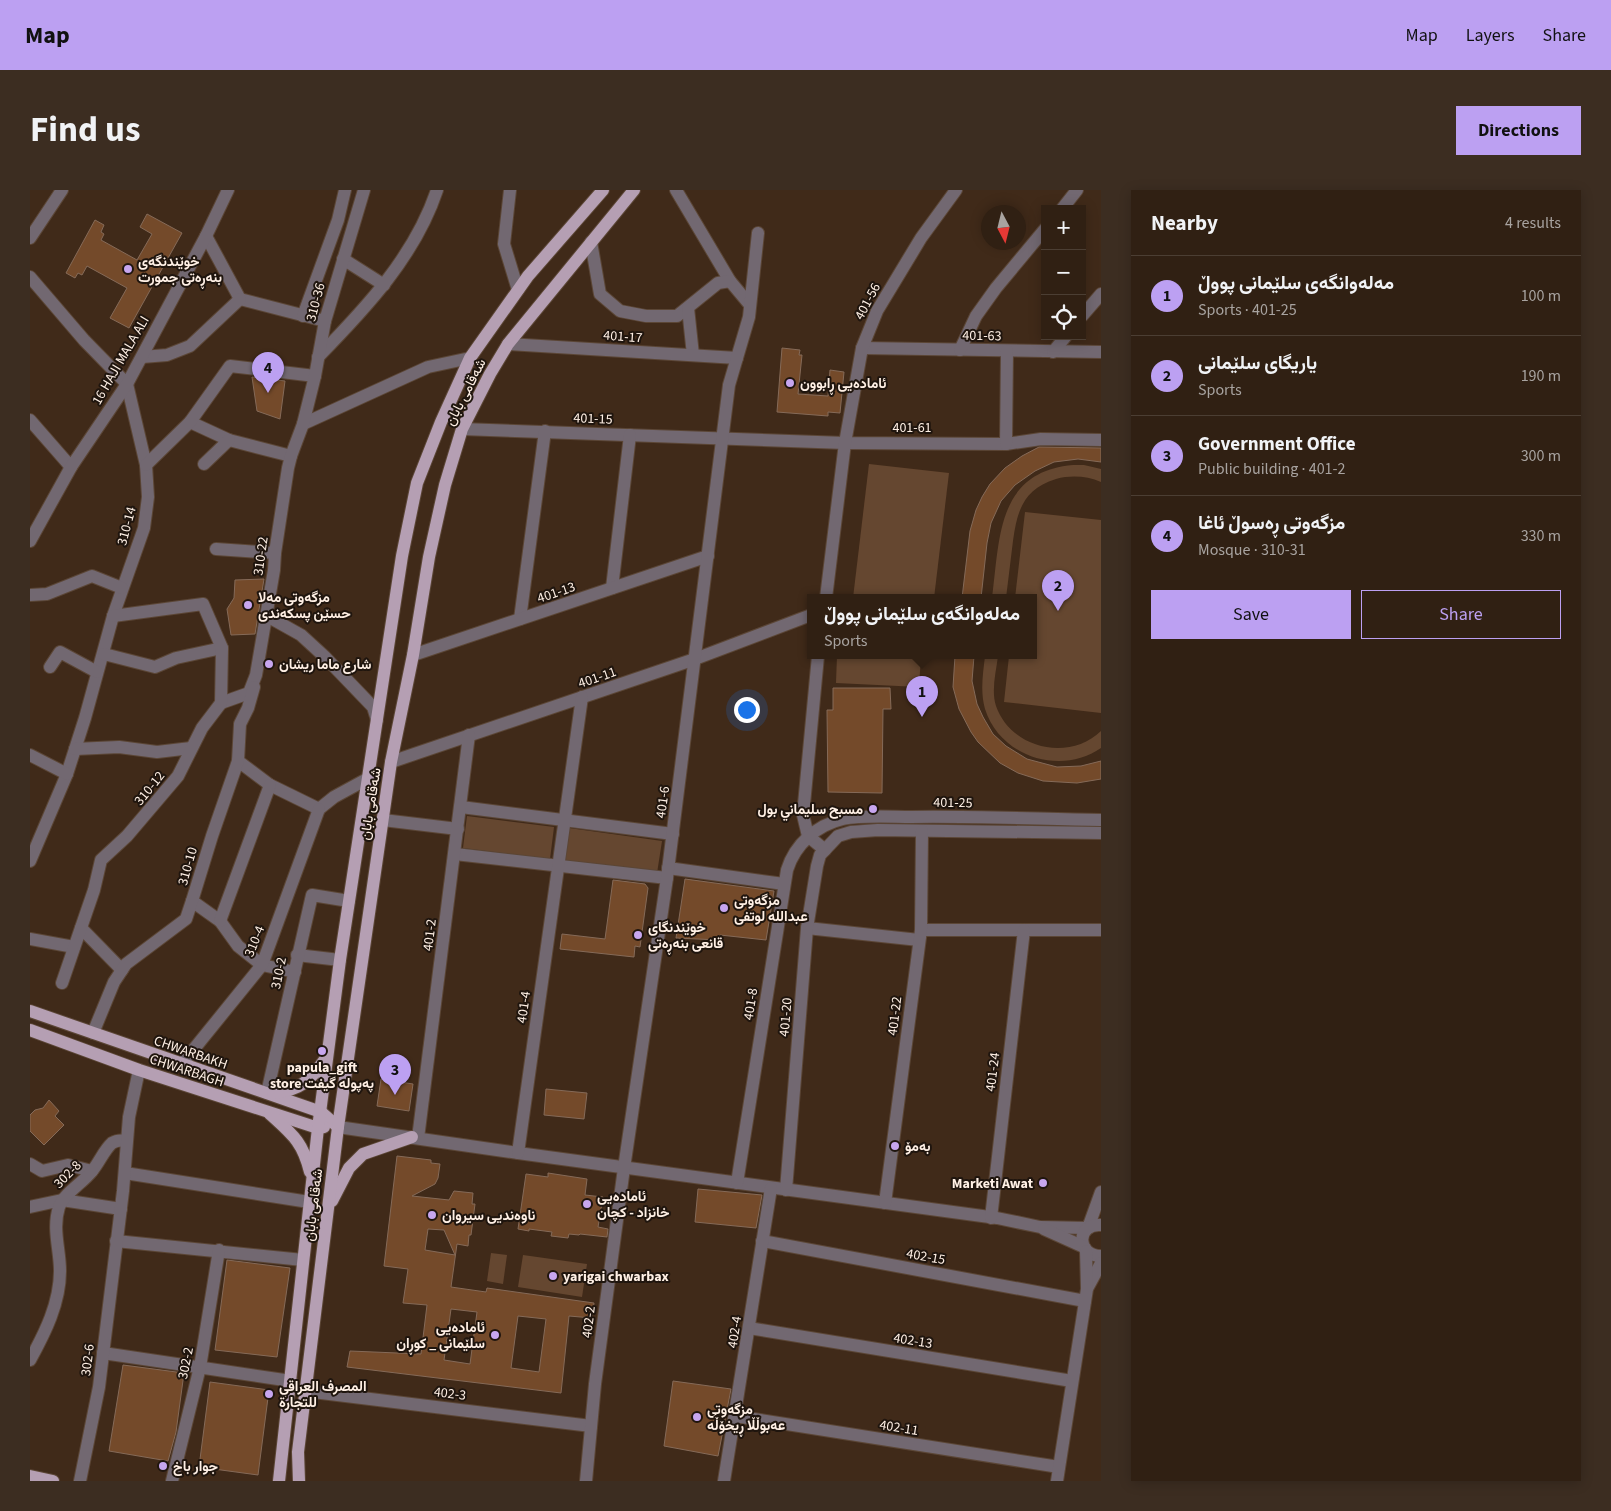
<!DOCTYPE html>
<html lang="en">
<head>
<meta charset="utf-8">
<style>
  :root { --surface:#302013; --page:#3c2d21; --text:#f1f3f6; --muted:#a8a3a0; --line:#4b3e33; --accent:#bca0f2 }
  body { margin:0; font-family:"Source Sans 3",Vazirmatn,sans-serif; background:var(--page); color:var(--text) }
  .controls { position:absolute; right:15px; top:15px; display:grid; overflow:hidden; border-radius:0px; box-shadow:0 2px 12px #0003 }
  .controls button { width:45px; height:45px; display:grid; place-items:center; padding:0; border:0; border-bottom:1px solid var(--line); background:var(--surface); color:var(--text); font:25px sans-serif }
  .compass { position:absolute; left:951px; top:15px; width:45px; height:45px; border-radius:50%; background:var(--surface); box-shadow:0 2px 12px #0003; rotate:173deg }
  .you { position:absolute; left:716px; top:519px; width:18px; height:18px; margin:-12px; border:4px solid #fff; border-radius:50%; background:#1a73e8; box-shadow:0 0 0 8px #1a73e833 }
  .badge { display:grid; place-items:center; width:32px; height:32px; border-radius:50%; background:var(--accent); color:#111; font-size:16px; font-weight:700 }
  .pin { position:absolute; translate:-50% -41px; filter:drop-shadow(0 1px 2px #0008) }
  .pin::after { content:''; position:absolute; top:26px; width:18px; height:15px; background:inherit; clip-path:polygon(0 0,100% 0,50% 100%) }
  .popup { position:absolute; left:777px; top:404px; width:230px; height:65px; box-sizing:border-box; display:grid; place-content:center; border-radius:0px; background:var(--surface); filter:drop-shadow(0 1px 4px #0005); font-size:16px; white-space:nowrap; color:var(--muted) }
  .popup b { font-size:19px; color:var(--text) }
  .popup::after { content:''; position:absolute; left:50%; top:100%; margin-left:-10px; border:10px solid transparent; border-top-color:var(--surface) }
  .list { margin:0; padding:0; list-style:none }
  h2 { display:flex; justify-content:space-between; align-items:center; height:65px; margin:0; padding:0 20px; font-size:21px }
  h2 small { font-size:16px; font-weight:400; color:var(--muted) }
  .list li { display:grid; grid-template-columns:32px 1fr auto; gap:15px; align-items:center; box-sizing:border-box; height:80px; padding:0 20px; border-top:1px solid var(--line) }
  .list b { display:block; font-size:19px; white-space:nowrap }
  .list p { margin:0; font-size:16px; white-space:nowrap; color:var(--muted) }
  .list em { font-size:16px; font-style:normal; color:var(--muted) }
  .actions { display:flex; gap:10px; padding:15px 20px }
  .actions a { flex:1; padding:11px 0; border:1px solid var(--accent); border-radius:0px; text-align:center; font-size:18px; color:var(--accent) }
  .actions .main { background:var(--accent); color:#111 }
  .icon { flex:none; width:28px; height:28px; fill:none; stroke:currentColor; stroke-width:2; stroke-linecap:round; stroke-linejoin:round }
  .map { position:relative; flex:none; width:1071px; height:1291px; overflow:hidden; border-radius:0px }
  header { display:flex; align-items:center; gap:30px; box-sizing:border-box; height:70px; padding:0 25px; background:var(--accent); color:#111 }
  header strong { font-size:24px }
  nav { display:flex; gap:28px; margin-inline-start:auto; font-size:18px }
  .intro { display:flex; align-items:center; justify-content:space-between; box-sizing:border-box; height:120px; padding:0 30px }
  h1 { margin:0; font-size:35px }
  .button { padding:12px 22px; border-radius:0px; background:var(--accent); color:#111; font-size:18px; font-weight:700 }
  main { display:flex; gap:30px; padding:0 30px }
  aside { flex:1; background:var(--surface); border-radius:0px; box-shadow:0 2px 12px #0003 }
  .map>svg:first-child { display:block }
  .green { fill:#654730 }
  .building { fill:#744a2a; stroke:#856a58; fill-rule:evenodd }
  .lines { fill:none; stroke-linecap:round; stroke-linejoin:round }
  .minor-casing { stroke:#5b4636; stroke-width:14 }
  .major-casing { stroke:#5b4636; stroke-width:14 }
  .minor { stroke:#726871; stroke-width:12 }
  .major { stroke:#b59fb3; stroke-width:12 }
  .poi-dot { fill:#c7a6ef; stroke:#1f150e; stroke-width:2 }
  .labels { text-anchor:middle; stroke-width:4; stroke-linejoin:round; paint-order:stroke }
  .poi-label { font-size:14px; font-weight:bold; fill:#fff0e5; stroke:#1f150e; text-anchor:start }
  .street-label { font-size:14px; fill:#fff0e5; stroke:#1f150e }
</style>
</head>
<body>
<header>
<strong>Map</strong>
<nav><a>Map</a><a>Layers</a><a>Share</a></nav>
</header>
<div class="intro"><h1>Find us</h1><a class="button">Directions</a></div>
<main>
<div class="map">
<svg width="1071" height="1291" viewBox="0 0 1071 1291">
  <rect width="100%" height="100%" fill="#402a19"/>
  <g class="green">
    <polygon points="839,274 919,283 904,408 823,408"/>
    <path d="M1043,275h11l17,4v13c-14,-6 -30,-7 -45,-3 -36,11 -40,37 -44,70 -2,16 -4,33 -6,49h-14c8,-59 4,-126 81,-133z"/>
    <polygon points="995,322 1071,330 1071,523 974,512 979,466 1003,466 1003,408 985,408"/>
    <polygon points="807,466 891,466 889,497 806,493"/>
    <path d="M955,466h13c-2,16 -7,34 -2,50 15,43 73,56 105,25v17c-40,28 -101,9 -116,-39 -5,-18 -2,-35 0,-53z"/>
    <polygon points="437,626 524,637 520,669 433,658"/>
    <polygon points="539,638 632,651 627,683 535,670"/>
    <polygon points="461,1063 477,1065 473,1094 457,1091"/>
    <polygon points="493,1065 557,1074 552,1107 488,1097"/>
  </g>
  <g class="building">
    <polygon points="117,24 152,43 99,138 80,128 97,98 57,76 52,85 48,83 45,88 36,83 65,30 74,35 71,42 74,44 71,50 107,70 122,44 110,37"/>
    <polygon points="752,158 770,160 769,165 772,165 768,204 798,206 800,180 814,182 810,223 798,222 798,226 747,222"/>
    <polygon points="222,187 255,191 250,229 227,221"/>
    <polygon points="1009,257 1071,258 1071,272 1048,269 1024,272 1005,281 985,295 971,311 961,333 957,353 951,408 932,408 940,341 946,320 952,307 960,294 975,278 992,266"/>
    <polygon points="234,389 225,444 201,445 197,419 204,408 205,390"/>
    <polygon points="925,466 944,466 942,491 947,514 953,527 963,544 976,556 997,569 1027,577 1051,576 1071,571 1071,589 1047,593 1013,591 988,583 970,573 948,552 941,542 929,519 923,497"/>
    <polygon points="803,498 860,498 861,519 853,519 852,603 798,602 797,520 803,520"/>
    <polygon points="655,689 744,701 736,750 690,745 689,750 646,748"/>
    <polygon points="583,690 615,694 618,698 610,757 605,756 604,767 530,759 532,744 575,749"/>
    <polygon points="351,889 383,894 379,921 347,916"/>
    <polygon points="516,899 557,903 554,929 514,925"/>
    <polygon points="19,910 29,921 25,926 34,935 14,955 0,941 0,925 5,920 13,918"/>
    <path d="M367,966l34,4v3l9,1 -2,14 -3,6 -23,12 37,4 5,-9 19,2 -1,11h3l-4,31h-2l-1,11 -11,-2 -6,43 35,5 1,-4 107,15 -2,15 -23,-2 -8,77 -214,-26 3,-16 71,3 6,-49 -24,-2 5,-34 -24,-3zM398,1039l16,1 11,25 -30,-5zM421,1119l26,3 -7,52 -26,-4zM488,1126l28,3 -7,53 -28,-4z"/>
    <polygon points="518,983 557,989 555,1005 573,1007 568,1037 578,1039 577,1047 550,1044 549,1045 539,1044 538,1048 521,1046 522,1042 499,1039 499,1041 488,1039 496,984 518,987"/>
    <polygon points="668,999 732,1005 726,1038 665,1032"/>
    <polygon points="197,1070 260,1078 247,1167 185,1160"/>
    <polygon points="93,1175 154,1183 146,1242 138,1271 79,1261"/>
    <polygon points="643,1191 701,1199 688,1266 634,1256"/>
    <polygon points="180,1192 239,1200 228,1285 169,1277"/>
  </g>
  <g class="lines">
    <g class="minor-casing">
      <g id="minor">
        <polyline points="480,0 474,54 488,100"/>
        <polyline points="646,0 700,91"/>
        <polyline points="1032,19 1047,0"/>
        <polyline points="176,46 210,109 295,131"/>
        <polyline points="0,48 32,0"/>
        <polyline points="561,52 570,104 590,121 616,126 647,126 688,93 700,91 720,115"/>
        <polyline points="313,69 354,95"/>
        <polyline points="0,87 54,150 97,194 116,275 118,307 114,338 83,426 55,528 37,584 0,671"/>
        <polyline points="658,118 663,165"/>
        <polyline points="273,126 308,30 315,0"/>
        <polyline points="1052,126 1071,104"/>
        <polyline points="478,154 707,168"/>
        <polyline points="832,158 1071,162"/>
        <polyline points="930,160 946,126 966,98 1015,39"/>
        <polyline points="1023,162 1036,146"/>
        <polyline points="112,167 137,165 160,156 210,109"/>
        <path d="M288,167c48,-49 97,-101 119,-167"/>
        <polyline points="0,230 41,277"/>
        <polyline points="160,232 199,250 261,266"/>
        <polyline points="273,234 398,177 440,168"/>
        <polyline points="432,239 815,253 976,254 1011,249 1071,250"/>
        <polyline points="976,254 977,161"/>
        <polyline points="174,274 199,250"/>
        <polyline points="116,275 160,232 200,176 285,186"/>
        <polyline points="0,351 41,277 97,194 176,46 198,0"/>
        <polyline points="186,359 245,363"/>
        <polyline points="582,398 600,245"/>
        <polyline points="0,405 17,404 62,386 92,398"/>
        <polyline points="796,408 815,253 832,158 847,121 891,48 926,0"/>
        <polyline points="237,426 271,445 295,467 343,517 347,530"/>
        <polyline points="490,429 515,241"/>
        <polyline points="74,464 125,477 146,468 192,458"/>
        <polyline points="383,465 678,366"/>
        <polyline points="788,466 773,625 778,646 795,660"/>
        <polyline points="20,477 30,462 67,482"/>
        <polyline points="191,513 219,503 226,485 244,380 245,363 258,278 261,266 273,234 285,186 295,131 334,0"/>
        <polyline points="45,559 89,557 127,562 161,558"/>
        <polyline points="0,565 37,584"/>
        <polyline points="208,571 240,595 289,619 304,607 337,589"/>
        <polyline points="361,572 665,469 781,425"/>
        <polyline points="431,617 643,644"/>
        <polyline points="353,630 428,639"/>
        <polyline points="425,664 637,688"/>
        <polyline points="638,678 754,694"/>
        <polyline points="162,711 190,731 208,756 232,775 265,782"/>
        <polyline points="190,731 240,595"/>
        <polyline points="51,738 92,780"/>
        <polyline points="777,738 889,750"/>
        <polyline points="891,740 1071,740"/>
        <polyline points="0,749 44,757"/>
        <polyline points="267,765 310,770"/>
        <polyline points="32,793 64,700 71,670 97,646 148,586 172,538 191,513 192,458 173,414 83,426"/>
        <polyline points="63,843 84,792 96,774 156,729 162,711 182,646 208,571 210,534 218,518 224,497"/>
        <polyline points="151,875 232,775 289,619"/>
        <polyline points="237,903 282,705 319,711"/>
        <polyline points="308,937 488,963 967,1028 1010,1037 1058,1038 1071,1002"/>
        <polyline points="388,948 439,545"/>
        <polyline points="488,963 552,507"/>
        <polyline points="0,974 12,981 38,975 62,981"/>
        <polyline points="95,983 279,1012"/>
        <path d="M707,993l50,-313c8,-26 30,-45 56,-51 18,-4 50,-2 68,-2 64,-1 127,2 190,3"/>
        <polyline points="756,1000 777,738 787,676 790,665 808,646 821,642 848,640 1071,643"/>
        <polyline points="855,1013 891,740 892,641"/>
        <polyline points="0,1017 32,1010 91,1019"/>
        <polyline points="961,1028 994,740"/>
        <path d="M1071,1035c-25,-2 -25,31 0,31"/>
        <polyline points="1014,1039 1054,1057"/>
        <polyline points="86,1051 273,1070"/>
        <polyline points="732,1051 1055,1111"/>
        <polyline points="1058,1097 1071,1073"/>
        <polyline points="719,1138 1042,1191"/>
        <polyline points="73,1163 261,1191"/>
        <path d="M0,1170c15,-27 30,-57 30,-89 0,-22 -8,-42 -1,-64 5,-14 24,-24 33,-36 7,-8 12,-21 20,-28 5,-3 9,-3 14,-2"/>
        <polyline points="275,1201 561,1236"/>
        <polyline points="705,1226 1029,1277"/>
        <polyline points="50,1291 69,1197 93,1001 99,927 109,880"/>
        <polyline points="142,1291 170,1177 189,1060"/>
        <polyline points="556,1291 565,1194 594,978 637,688 699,195 719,127 728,43"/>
        <polyline points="694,1291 741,998"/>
        <polyline points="1027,1291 1057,1099 1056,1061"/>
      </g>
    </g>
    <g class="major-casing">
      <g id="major">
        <polyline points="0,821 291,922 308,937"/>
        <polyline points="0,840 109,880 288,938 294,937"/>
        <path d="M243,903c28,-3 37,-12 53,-35"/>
        <path d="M240,924c22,20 33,28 40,58"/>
        <polyline points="302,1011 319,978 333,964 382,947"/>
        <polyline points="0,1286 23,1291"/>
        <polyline points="249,1291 288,938 310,770 372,366 387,293 411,232 440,168 498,86 573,0"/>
        <polyline points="269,1291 268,1262 308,937 361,572 383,465 399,367 415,295 432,239 460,184 478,154 604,0"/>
      </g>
    </g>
    <use href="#minor" class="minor"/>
    <use href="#major" class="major"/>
  </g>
  <g class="poi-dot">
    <circle cx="98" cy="79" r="5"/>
    <circle cx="760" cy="193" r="5"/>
    <circle cx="218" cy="415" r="5"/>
    <circle cx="239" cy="474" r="5"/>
    <circle cx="843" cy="619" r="5"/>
    <circle cx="694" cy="718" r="5"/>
    <circle cx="608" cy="745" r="5"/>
    <circle cx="292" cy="861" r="5"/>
    <circle cx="865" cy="956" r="5"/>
    <circle cx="1013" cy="993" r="5"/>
    <circle cx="557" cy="1014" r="5"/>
    <circle cx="402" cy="1025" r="5"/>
    <circle cx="523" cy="1086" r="5"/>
    <circle cx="465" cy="1145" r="5"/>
    <circle cx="239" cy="1204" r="5"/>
    <circle cx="667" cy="1227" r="5"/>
    <circle cx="133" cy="1276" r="5"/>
  </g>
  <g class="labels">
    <g class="poi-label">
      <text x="108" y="76">خوێندنگەی<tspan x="108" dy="16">بنەڕەتی جمورت</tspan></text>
      <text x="770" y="198">ئامادەیی ڕابوون</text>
      <text x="228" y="412">مزگەوتی مەلا<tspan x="228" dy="16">حسێن پسکەندی</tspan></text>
      <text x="249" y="479">شارع ماما ريشان</text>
      <text x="833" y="624" text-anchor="end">مسبح سلیماني بول</text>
      <text x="704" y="715">مزگەوتی<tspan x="704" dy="16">عبداللە لوتفی</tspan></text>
      <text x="618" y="742">خوێندنگای<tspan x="618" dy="16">قانعی بنەڕەتی</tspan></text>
      <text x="292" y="882" text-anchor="middle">papula_gift<tspan x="292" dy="16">store پەپولە گیفت</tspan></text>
      <text x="875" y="961">بەمۆ</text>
      <text x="1003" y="998" text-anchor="end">Marketi Awat</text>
      <text x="567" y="1011">ئامادەیی<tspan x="567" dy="16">خانزاد - کچان</tspan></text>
      <text x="412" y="1030">ناوەندیی سیروان</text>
      <text x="533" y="1091">yarigai chwarbax</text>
      <text x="455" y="1142" text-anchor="end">ئامادەیی<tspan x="455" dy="16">سلێمانی _ کوڕان</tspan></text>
      <text x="249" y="1201">المصرف العراقي<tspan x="249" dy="16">للتجارة</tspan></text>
      <text x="677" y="1224">مزگەوتی<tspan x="677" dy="16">عەبوڵڵا ڕیخۆڵە</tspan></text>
      <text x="143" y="1281">جوار باخ</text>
    </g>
    <g class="street-label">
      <text transform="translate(837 111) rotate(-62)" y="5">401-56</text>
      <text transform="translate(285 112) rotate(-75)" y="5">310-36</text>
      <text transform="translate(952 145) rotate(1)" y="5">401-63</text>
      <text transform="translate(593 146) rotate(4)" y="5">401-17</text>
      <text transform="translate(90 170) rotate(-60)" y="5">16 HAJI MALA ALI</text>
      <text transform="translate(435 202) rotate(-63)" y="5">شەقامی بابان</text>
      <text transform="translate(563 228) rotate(2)" y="5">401-15</text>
      <text x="882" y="242">401-61</text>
      <text transform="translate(96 336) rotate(-75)" y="5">310-14</text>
      <text transform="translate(230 366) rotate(-82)" y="5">310-22</text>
      <text transform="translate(526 402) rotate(-19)" y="5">401-13</text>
      <text transform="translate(567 487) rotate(-19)" y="5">401-11</text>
      <text transform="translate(119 598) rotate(-51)" y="5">310-12</text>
      <text transform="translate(632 612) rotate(-82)" y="5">401-6</text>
      <text transform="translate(923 612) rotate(1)" y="5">401-25</text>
      <text transform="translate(340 614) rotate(-81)" y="5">شەقامی بابان</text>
      <text transform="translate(157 676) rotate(-74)" y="5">310-10</text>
      <text transform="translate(399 745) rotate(-83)" y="5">401-2</text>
      <text transform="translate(224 751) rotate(-68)" y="5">310-4</text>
      <text transform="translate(248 783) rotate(-79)" y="5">310-2</text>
      <text transform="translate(720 814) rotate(-81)" y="5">401-8</text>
      <text transform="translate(493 817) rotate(-82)" y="5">401-4</text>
      <text transform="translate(864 826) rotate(-83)" y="5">401-22</text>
      <text transform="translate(755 827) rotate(-85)" y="5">401-20</text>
      <text transform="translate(161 862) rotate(19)" y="5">CHWARBAKH</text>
      <text transform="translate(157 880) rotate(18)" y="5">CHWARBAGH</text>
      <text transform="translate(962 882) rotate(-83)" y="5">401-24</text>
      <text transform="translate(37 984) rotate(-45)" y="5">302-8</text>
      <text transform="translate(283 1015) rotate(-83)" y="5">شەقامی بابان</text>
      <text transform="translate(896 1066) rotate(10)" y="5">402-15</text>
      <text transform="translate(558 1132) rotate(-83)" y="5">402-2</text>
      <text transform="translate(704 1142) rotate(-81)" y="5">402-4</text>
      <text transform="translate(883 1150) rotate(9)" y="5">402-13</text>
      <text transform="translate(57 1170) rotate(-83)" y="5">302-6</text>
      <text transform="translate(155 1173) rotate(-79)" y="5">302-2</text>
      <text transform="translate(420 1203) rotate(7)" y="5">402-3</text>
      <text transform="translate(869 1237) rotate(9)" y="5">402-11</text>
    </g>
  </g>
</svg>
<div class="controls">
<button>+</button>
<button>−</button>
<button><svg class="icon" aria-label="locate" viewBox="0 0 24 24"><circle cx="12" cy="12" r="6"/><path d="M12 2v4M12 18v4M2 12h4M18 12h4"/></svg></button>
</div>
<svg class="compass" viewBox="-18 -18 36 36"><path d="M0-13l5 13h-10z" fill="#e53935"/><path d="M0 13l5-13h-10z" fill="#a8a3a0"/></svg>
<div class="you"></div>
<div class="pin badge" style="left:892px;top:527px">1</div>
<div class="popup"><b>مەلەوانگەی سلێمانی پووڵ</b>Sports</div>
<div class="pin badge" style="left:1028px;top:421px">2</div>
<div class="pin badge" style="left:365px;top:905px">3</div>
<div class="pin badge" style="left:238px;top:203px">4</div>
</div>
<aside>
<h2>Nearby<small>4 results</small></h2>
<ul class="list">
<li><span class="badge">1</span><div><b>مەلەوانگەی سلێمانی پووڵ</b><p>Sports · 401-25</p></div><em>100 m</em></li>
<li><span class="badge">2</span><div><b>یاریگای سلێمانی</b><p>Sports</p></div><em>190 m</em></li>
<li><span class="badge">3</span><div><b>Government Office</b><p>Public building · 401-2</p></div><em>300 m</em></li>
<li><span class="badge">4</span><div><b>مزگەوتی ڕەسوڵ ئاغا</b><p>Mosque · 310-31</p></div><em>330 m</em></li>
</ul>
<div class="actions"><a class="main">Save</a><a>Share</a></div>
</aside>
</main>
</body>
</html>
